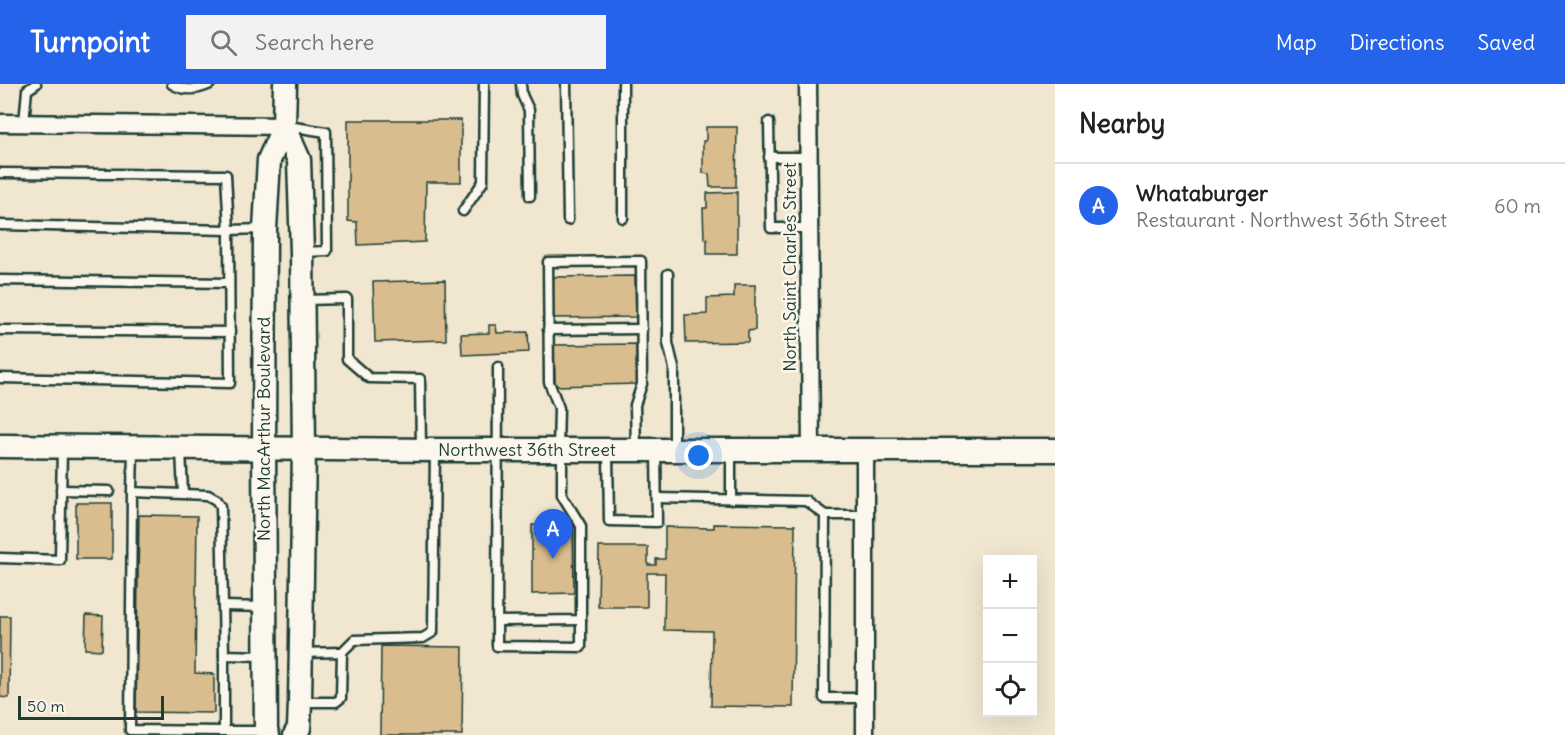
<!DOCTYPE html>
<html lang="en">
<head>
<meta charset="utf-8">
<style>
  :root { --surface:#fff; --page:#f2f2f2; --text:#222; --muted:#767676; --line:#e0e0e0; --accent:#2563eb }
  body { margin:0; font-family:Delius,sans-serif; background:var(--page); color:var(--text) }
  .controls { position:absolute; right:18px; bottom:18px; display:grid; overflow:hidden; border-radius:0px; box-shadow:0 6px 24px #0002 }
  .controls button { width:54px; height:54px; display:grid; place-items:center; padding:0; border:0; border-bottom:2px solid var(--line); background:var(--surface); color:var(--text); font:30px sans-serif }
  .scale { position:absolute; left:18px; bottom:15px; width:146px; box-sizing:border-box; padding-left:6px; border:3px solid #1f3d34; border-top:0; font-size:16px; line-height:21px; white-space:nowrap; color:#1f3d34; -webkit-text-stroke:4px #fbf7ec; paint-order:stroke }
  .you { position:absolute; left:699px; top:372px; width:21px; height:21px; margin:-15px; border:4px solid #fff; border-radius:50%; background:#1a73e8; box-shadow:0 0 0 9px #1a73e833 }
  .badge { display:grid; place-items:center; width:39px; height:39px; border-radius:50%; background:var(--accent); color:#fff; font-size:20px; font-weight:700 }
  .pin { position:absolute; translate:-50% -50px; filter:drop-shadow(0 2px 3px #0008) }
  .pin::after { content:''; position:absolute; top:32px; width:21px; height:18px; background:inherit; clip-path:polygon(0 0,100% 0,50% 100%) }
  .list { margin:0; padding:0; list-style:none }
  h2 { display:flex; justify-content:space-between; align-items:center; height:78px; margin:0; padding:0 24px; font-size:26px }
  h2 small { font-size:20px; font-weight:400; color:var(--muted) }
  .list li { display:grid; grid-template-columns:39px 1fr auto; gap:18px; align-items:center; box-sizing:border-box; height:84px; padding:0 24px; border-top:2px solid var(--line) }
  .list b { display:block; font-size:22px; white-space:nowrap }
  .list p { margin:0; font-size:20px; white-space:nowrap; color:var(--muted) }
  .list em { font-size:20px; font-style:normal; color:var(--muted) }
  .icon { flex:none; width:33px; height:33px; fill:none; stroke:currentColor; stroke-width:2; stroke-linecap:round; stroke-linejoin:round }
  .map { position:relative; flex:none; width:1055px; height:651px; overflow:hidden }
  header { display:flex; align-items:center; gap:36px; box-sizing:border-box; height:84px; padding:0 30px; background:var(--accent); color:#fff }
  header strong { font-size:28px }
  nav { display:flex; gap:33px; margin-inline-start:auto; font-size:21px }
  .search { width:420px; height:54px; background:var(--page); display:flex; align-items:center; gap:15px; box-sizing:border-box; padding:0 21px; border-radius:0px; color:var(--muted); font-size:22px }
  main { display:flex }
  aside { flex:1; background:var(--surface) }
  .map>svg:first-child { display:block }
  .building { fill:#d9bd8e; stroke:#1f3d34; stroke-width:1.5 }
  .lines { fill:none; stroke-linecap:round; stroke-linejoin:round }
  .service-casing { stroke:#1f3d34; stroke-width:13 }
  .minor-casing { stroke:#1f3d34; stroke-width:21 }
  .secondary-casing { stroke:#1f3d34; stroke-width:27 }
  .service { stroke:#fbf7ec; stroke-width:8 }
  .minor { stroke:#fbf7ec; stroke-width:16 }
  .secondary { stroke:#fbf7ec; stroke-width:22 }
  .labels { text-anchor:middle; stroke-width:5; stroke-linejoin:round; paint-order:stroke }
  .street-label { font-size:18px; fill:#1f3d34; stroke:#fbf7ec }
</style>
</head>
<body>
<header>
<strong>Turnpoint</strong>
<div class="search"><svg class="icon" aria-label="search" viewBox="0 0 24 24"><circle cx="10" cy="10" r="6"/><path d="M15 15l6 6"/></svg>Search here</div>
<nav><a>Map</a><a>Directions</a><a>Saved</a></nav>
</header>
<main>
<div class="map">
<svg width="1055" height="651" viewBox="0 0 1055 651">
  <rect width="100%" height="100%" fill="#f1e6d0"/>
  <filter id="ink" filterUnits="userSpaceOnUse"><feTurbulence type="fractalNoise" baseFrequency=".0167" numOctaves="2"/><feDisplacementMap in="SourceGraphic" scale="12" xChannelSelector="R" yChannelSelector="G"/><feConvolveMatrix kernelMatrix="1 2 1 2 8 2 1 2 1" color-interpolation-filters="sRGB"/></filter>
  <g filter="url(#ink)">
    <g class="building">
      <polygon points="348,36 461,36 461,98 426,98 425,158 358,161 357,138 348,137"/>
      <polygon points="706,43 737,43 736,103 710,103 709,90 703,89 703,57 706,57"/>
      <polygon points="737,108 737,170 707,170 707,155 704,155 703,124 707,124 707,109"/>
      <polygon points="635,192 636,233 553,234 553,193"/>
      <polygon points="445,196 446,256 375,258 373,198"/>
      <polygon points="734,201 755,201 755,246 748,247 748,258 686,259 685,231 707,230 707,214 734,213"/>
      <polygon points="489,241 496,241 497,249 528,248 529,268 462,271 461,250 489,249"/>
      <polygon points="636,260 637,300 555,302 554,261"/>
      <rect x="76" y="419" width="36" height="56"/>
      <polygon points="139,431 197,432 195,589 214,590 214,629 136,628"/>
      <polygon points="714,440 795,441 793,623 711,622 712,547 664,546 665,489 647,489 647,523 598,523 599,463 648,463 648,481 656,481 656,475 665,475 665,443 714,444"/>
      <polygon points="532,441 573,441 574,509 532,510"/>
      <polygon points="86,531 103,532 102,566 85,565"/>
      <polygon points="0,532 10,532 9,614 0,613"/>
      <polygon points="381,562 463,563 462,651 380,651"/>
    </g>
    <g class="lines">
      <g class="service-casing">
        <g id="service">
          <path d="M172,0c13,8 25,6 38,0"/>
          <polyline points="521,0 522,11 529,26 530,112"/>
          <polyline points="566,0 568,136"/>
          <polyline points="769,38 771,144 809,144"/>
          <polyline points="24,39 27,6 36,0"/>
          <polyline points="288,42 326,48 327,167 302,168"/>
          <polyline points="769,73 809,73"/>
          <polyline points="0,89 226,91 229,146 0,141"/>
          <polyline points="463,127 483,98 484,0"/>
          <polyline points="623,134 623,0"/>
          <polyline points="668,190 668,259 674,284 674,363"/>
          <polyline points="0,196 229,199"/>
          <polyline points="303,216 347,215 347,275 369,294 420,295 421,365"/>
          <polyline points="0,246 230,248"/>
          <polyline points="548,246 642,245"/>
          <polyline points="498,283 497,562 581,563 581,536"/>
          <polyline points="0,294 230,299 229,146 263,145"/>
          <polyline points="133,365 132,408 208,411 217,416 221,422 224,571 264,572"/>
          <polyline points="181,366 183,409"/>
          <polyline points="558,366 559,324 549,298 548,178 641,177 642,300 635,321 636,366"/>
          <polyline points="608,369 609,437 657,438 656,367"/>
          <polyline points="61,406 109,407"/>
          <polyline points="132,408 130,646 224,647 224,571"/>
          <polyline points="657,414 806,417 825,431 824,614 865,614"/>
          <polyline points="731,416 731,366"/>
          <polyline points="825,431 865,431"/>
          <polyline points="0,474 60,476 62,364"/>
          <polyline points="224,522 263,523"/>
          <polyline points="497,537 581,536 581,442 562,411 562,368"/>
          <polyline points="342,568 354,556 423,554 433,548 435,367"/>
          <polyline points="301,618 336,618 341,614 342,568 301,569"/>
          <polyline points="224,647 266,647"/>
        </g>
      </g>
      <g class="minor-casing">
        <g id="minor">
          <polyline points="808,0 811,366"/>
          <polyline points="0,39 284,42"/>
          <polyline points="865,366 865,651"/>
        </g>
      </g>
      <g class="secondary-casing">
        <g id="secondary">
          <polyline points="285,0 284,42 299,76 302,168 304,366 300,618 299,644 295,651"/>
          <polyline points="0,362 435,366 1055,366"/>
          <polyline points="268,651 266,647 264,365 265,145 269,76 284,42"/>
        </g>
      </g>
      <use href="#service" class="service"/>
      <use href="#minor" class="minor"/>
      <use href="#secondary" class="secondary"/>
    </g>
  </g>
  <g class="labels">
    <g class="street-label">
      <text transform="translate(790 183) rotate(-90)" y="6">North Saint Charles Street</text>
      <text transform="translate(264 345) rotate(-90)" y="6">North MacArthur Boulevard</text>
      <text x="527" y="372">Northwest 36th Street</text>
    </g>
  </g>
</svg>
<div class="controls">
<button>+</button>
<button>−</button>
<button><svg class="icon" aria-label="locate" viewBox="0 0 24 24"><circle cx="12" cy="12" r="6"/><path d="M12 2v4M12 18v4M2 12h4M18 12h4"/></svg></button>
</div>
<div class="scale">50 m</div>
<div class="you"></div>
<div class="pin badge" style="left:553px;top:475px">A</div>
</div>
<aside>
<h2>Nearby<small></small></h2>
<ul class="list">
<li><span class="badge">A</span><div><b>Whataburger</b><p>Restaurant · Northwest 36th Street</p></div><em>60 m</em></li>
</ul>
</aside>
</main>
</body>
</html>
